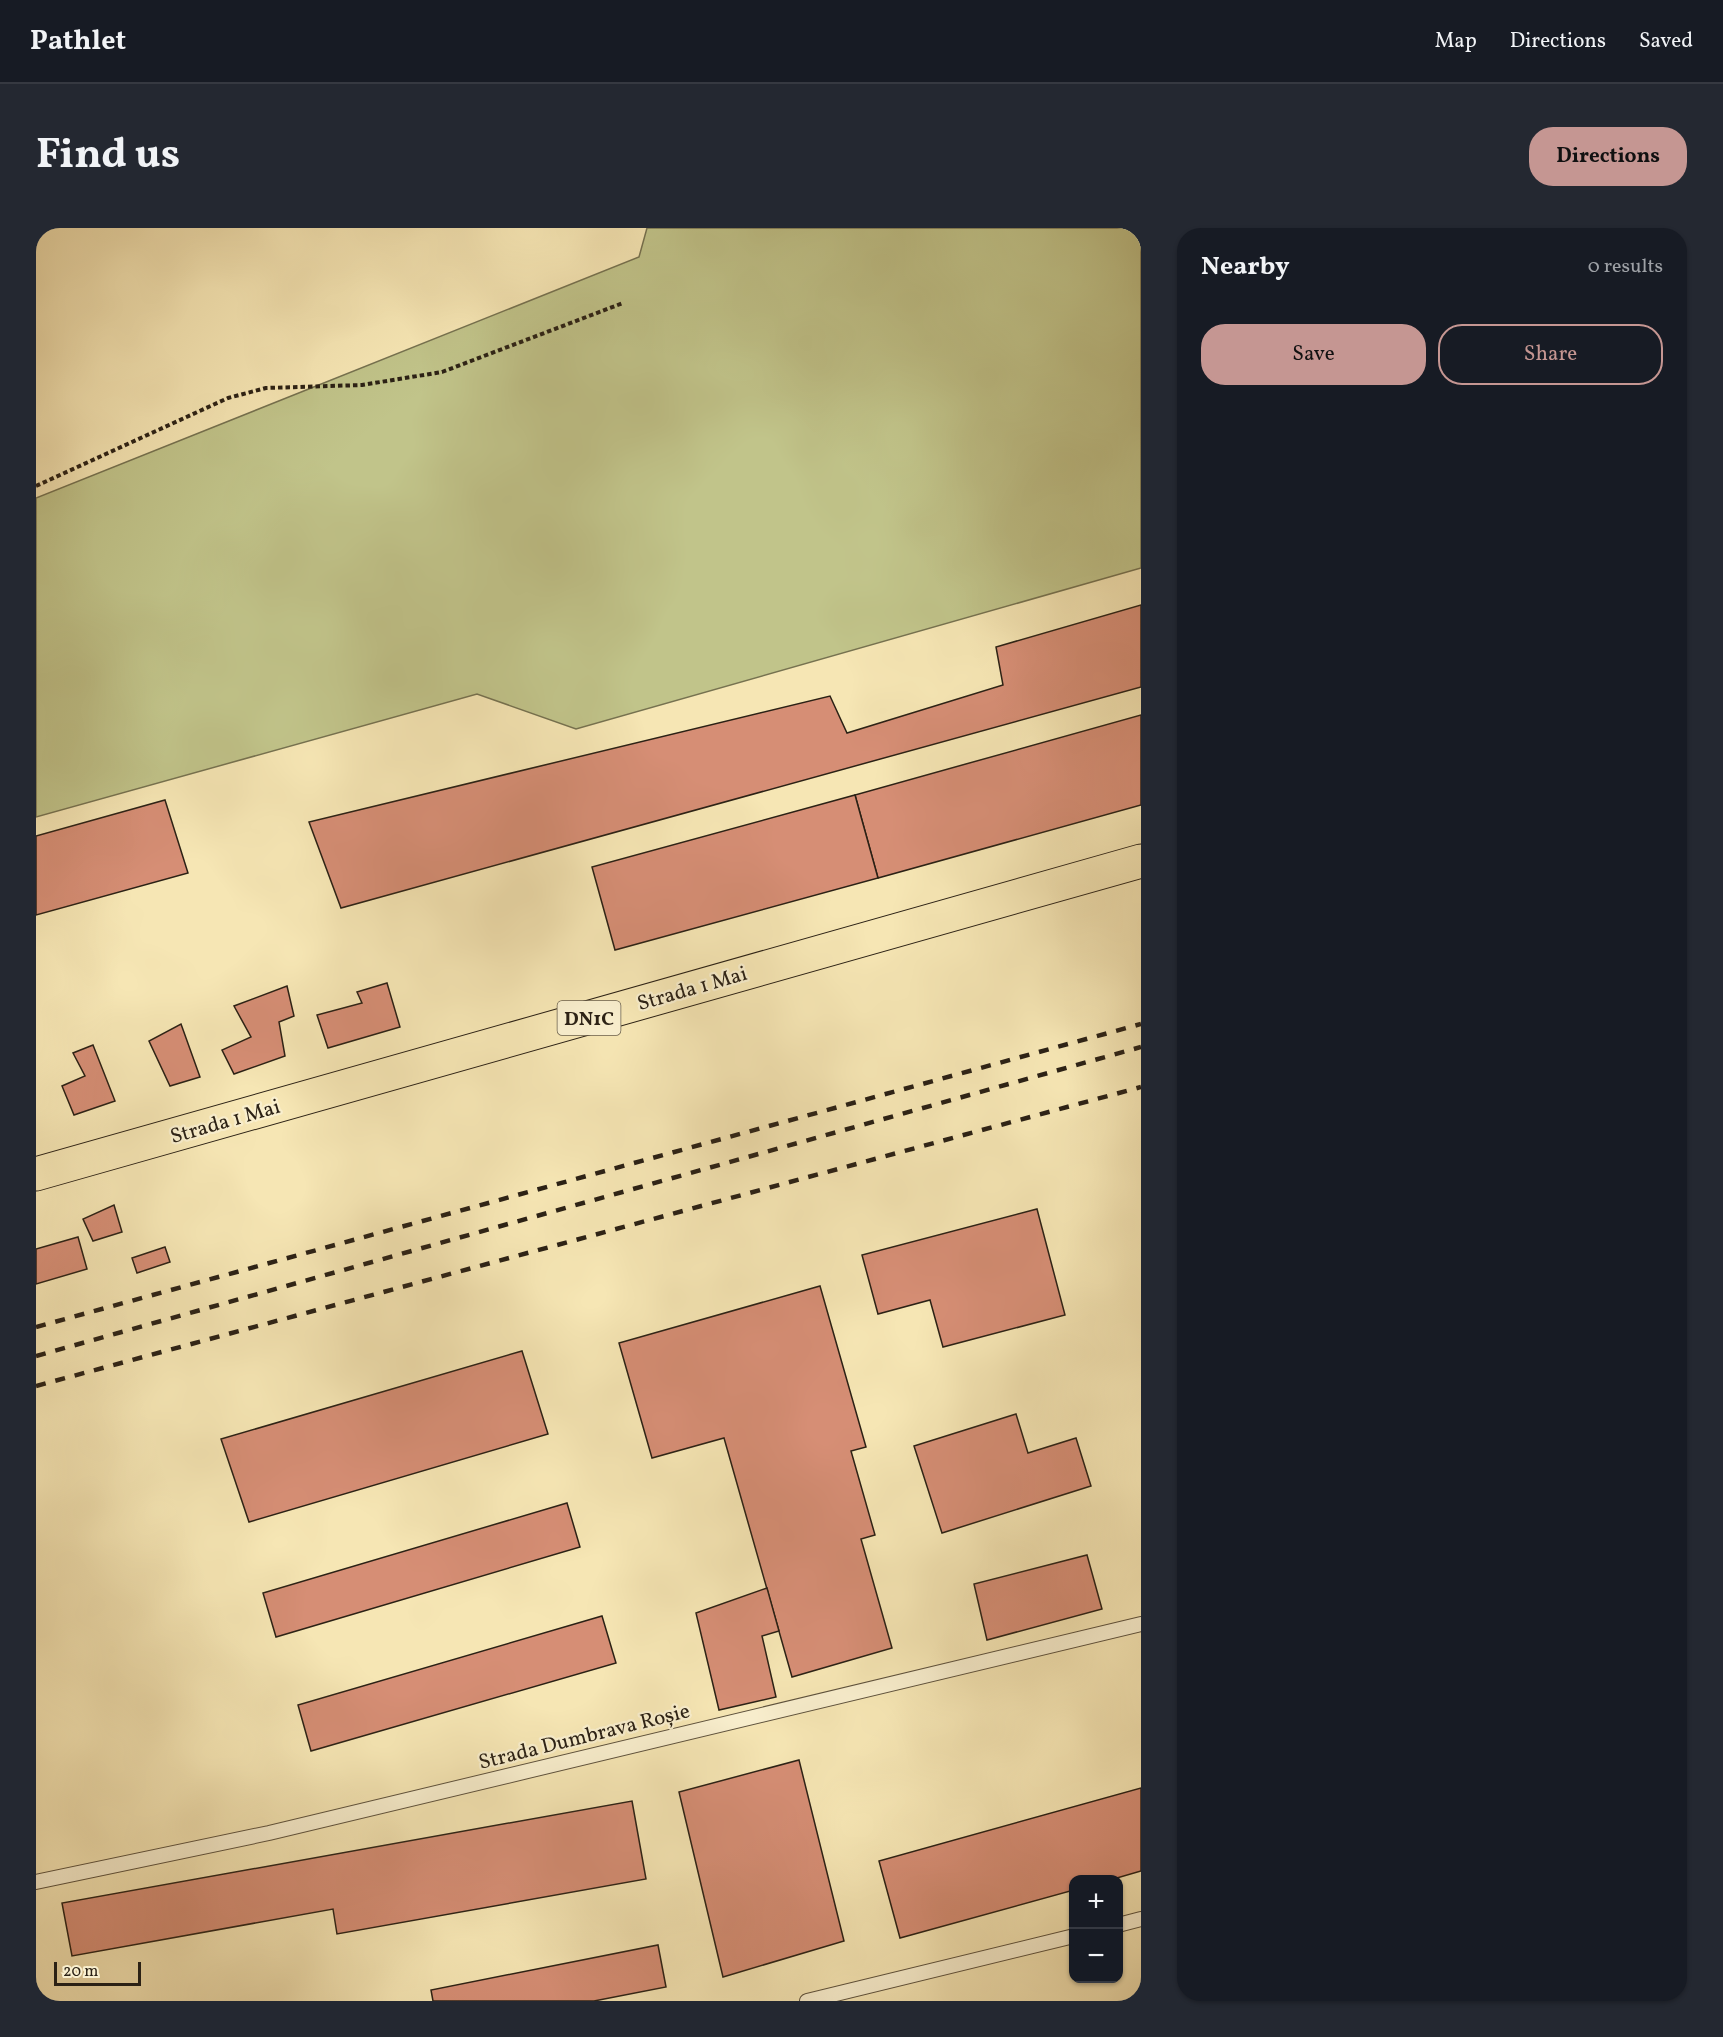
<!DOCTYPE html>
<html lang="en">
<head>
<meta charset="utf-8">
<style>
  :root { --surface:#171b24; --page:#242831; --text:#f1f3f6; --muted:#9ea1a6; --line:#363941; --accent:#c59692 }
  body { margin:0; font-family:Vollkorn,serif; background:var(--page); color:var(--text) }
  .controls { position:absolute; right:18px; bottom:18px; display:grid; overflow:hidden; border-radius:12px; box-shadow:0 2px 4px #0004 }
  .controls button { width:54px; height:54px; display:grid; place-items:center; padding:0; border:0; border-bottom:2px solid var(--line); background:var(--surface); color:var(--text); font:30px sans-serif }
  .scale { position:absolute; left:18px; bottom:15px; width:87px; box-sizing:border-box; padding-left:6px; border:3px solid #2b2115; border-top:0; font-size:16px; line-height:21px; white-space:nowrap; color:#2b2115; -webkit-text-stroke:4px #f9efce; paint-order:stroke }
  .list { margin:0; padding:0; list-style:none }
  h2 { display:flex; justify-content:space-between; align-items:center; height:78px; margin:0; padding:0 24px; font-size:26px }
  h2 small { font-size:20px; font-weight:400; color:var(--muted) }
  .actions { display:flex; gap:12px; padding:18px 24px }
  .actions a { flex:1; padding:14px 0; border:2px solid var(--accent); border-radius:24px; text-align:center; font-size:21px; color:var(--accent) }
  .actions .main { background:var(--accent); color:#111 }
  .map { position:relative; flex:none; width:1105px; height:1773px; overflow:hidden; border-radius:24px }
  header { display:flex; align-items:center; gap:36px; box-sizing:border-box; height:84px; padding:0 30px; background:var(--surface); border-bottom:2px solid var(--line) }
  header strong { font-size:28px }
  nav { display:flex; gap:33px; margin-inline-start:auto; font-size:21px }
  .intro { display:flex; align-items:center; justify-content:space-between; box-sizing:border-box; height:144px; padding:0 36px }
  h1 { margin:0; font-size:42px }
  .button { padding:15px 27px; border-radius:24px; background:var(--accent); color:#111; font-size:21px; font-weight:700 }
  main { display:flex; gap:36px; padding:0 36px }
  aside { flex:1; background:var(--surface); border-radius:24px; box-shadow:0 2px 4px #0004 }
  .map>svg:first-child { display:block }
  .green { fill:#c1c48a; stroke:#767250; stroke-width:1.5 }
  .building { fill:#d68e75; stroke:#2b2115; stroke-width:1.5 }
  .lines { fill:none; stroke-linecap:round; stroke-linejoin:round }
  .lane-casing { stroke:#5e523d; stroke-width:16 }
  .highway-casing { stroke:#2b2115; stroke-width:35 }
  .path { stroke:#2b2115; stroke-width:4; stroke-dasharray:4.5 3; stroke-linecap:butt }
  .lane { stroke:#f9efce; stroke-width:14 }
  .highway { stroke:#f6e6b4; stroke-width:33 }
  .rail { stroke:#2b2115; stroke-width:4.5; stroke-dasharray:10 10; stroke-linecap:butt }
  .labels { text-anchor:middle; stroke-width:4.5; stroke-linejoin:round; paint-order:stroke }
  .shield { fill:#f9efce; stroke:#695f4c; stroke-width:1.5 }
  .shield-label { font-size:20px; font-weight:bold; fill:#2b2115 }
  .street-label { font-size:21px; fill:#2b2115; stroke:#f9efce }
</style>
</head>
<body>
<header>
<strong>Pathlet</strong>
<nav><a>Map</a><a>Directions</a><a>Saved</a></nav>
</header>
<div class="intro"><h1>Find us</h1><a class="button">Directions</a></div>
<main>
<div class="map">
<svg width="1105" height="1773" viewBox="0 0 1105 1773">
  <rect width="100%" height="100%" fill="#f6e6b4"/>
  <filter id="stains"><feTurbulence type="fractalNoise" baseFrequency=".00333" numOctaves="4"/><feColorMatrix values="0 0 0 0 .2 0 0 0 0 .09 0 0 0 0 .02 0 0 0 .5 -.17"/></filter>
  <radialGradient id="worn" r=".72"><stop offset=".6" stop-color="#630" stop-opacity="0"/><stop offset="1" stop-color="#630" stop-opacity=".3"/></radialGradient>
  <polygon class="green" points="611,0 1105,0 1105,340 540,501 441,466 0,589 0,270 603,29"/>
  <g class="building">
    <polygon points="1105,377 1105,459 305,680 273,594 794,468 811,505 967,457 960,419"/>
    <polygon points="1105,487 1105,577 842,650 819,567"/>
    <polygon points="819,567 842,650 579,722 556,639"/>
    <polygon points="129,572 152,645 0,687 0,608"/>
    <polygon points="351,755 364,799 292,820 281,787 326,775 321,764"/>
    <polygon points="251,758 258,788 243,794 249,828 198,846 186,822 215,809 198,778"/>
    <polygon points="145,796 164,849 134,858 113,813"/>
    <polygon points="57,817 79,873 38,887 26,858 49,848 37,825"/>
    <polygon points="78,977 86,1004 57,1013 47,991"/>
    <polygon points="1001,981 1029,1087 907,1119 894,1072 842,1086 826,1027"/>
    <polygon points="42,1009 51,1041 0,1056 0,1021"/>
    <polygon points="129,1019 134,1034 101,1045 96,1030"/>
    <polygon points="784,1058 830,1219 815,1223 839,1307 825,1311 856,1420 756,1449 688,1210 616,1230 583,1115"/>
    <polygon points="486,1123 512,1206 213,1294 185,1211"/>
    <polygon points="980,1186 992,1225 1040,1210 1055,1258 906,1305 878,1218"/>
    <polygon points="531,1275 544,1319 240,1409 227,1365"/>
    <polygon points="1051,1327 1066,1381 951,1412 938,1356"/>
    <polygon points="731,1360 743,1403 726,1408 740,1469 683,1482 660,1385"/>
    <polygon points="566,1388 580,1435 275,1523 262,1477"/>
    <polygon points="763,1532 808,1713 687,1749 643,1564"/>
    <polygon points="1105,1560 1105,1643 1074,1652 1038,1652 1038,1662 864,1710 843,1633"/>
    <polygon points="596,1573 610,1651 301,1706 297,1681 36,1728 26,1675"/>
    <polygon points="622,1717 630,1759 558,1773 397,1773 395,1762"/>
  </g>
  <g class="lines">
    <g class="lane-casing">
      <g id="lane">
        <polyline points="0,1654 233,1605 1105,1396"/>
        <polyline points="1082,1697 1105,1691"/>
        <polyline points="771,1773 1038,1708"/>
      </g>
    </g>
    <g class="highway-casing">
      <polyline id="highway" points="0,946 1105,633"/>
    </g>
    <polyline class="path" points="0,258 192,170 230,160 326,157 406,144 587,75"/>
    <use href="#lane" class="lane"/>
    <use href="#highway" class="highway"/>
    <g class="rail">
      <polyline points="0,1099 1105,796"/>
      <polyline points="0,1128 1105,819"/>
      <polyline points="0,1158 1105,859"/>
    </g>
  </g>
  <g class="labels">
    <rect class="shield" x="521.5" y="773" width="63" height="34" rx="4.5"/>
    <g class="shield-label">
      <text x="553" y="797">DN1C</text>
    </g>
    <g class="street-label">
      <text transform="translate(656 760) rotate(-16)" y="7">Strada 1 Mai</text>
      <text transform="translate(189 893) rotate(-16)" y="7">Strada 1 Mai</text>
      <text transform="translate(548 1508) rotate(-14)" y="7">Strada Dumbrava Roșie</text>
    </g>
  </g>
  <rect width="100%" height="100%" filter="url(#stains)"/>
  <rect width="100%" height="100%" fill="url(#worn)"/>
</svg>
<div class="controls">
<button>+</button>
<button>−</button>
</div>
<div class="scale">20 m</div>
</div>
<aside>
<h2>Nearby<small>0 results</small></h2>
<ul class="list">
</ul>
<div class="actions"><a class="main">Save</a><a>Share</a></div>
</aside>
</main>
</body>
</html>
